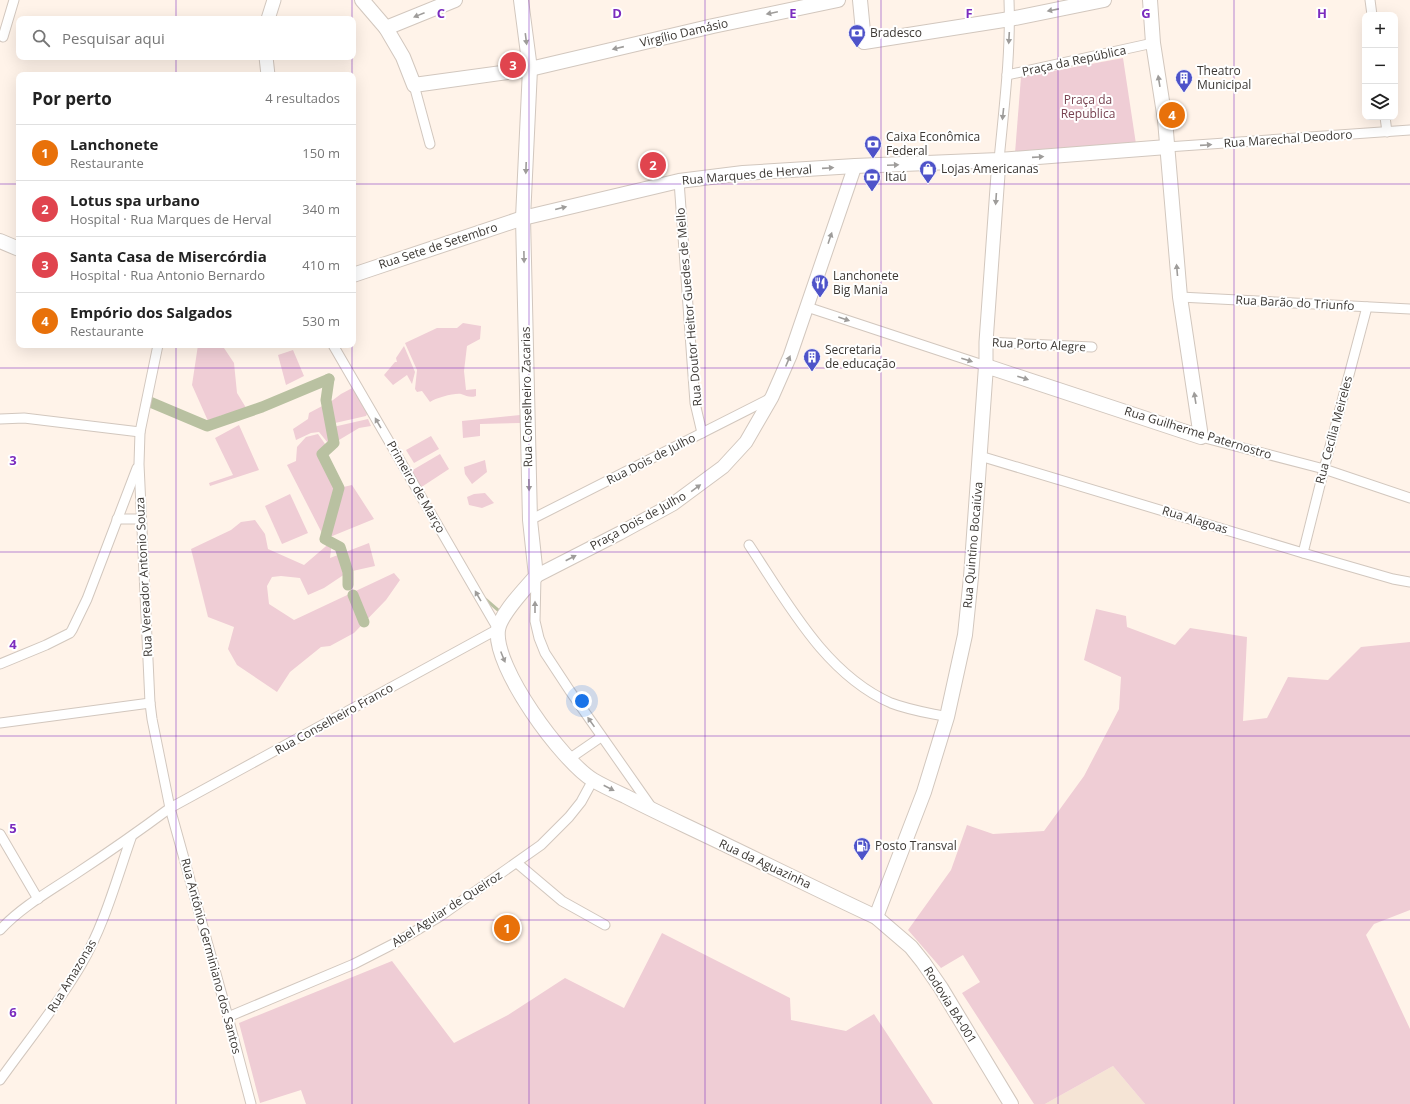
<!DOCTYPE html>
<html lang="pt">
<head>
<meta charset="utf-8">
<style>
  :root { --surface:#fff; --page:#f6f6f6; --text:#222; --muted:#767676; --line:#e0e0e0; --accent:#4e53c9 }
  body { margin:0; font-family:"Open Sans",sans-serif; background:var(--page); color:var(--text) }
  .controls { position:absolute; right:12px; top:12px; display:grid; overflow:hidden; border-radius:8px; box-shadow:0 4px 16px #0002 }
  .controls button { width:36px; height:36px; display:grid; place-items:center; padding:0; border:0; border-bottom:1px solid var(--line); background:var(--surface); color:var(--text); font:20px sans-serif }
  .you { position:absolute; left:582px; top:701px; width:14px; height:14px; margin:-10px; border:3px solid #fff; border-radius:50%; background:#1a73e8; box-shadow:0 0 0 6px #1a73e833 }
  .badge { display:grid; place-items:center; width:26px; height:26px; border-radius:50%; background:var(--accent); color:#fff; font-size:13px; font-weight:700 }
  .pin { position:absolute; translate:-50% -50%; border:2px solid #fff; box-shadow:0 1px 4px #0006 }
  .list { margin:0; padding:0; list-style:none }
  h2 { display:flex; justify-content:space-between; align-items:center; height:52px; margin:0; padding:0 16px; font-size:17px }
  h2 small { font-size:13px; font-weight:400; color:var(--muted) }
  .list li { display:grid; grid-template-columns:26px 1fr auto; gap:12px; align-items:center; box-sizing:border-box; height:56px; padding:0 16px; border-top:1px solid var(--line) }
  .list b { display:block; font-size:15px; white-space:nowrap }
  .list p { margin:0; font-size:13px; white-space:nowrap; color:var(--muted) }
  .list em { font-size:13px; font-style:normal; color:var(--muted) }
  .icon { flex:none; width:22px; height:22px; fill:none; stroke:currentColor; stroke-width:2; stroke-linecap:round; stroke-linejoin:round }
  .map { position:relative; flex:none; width:1410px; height:1104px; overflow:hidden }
  .search { position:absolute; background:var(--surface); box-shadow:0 4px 16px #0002; left:16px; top:16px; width:340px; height:44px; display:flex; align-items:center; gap:10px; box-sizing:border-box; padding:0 14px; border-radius:8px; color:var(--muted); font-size:15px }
  .panel { position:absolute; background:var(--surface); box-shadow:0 4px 16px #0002; left:16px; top:72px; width:340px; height:276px; border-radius:8px }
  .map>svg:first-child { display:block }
  .built { fill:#f5e4d5 }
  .green { fill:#efcdd5 }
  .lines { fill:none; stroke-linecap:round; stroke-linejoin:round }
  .stream { stroke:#b9c1a1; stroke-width:3 }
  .canal { stroke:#b9c1a1; stroke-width:11 }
  .street-casing { stroke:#d2c7be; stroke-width:11 }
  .secondary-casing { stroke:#d2c7be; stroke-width:15 }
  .primary-casing { stroke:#d2c7be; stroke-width:16 }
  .street { stroke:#fff; stroke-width:9 }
  .secondary { stroke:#fff; stroke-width:13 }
  .primary { stroke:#fff; stroke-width:14 }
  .oneway { fill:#9e9c9a }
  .grid { fill:none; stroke:#7b2cbf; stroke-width:1; stroke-opacity:0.55 }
  .labels { text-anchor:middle; stroke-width:4; stroke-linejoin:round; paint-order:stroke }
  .street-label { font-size:12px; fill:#3c3834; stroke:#fff }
  .poi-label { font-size:12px; fill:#3c3834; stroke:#fff; text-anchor:start }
  .park-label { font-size:12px; fill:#784351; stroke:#fff }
  .grid-label { font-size:13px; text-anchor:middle; font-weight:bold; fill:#7b2cbf; stroke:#fff; stroke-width:4; stroke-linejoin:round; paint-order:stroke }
</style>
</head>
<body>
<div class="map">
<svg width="1410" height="1104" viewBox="0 0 1410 1104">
  <rect width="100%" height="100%" fill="#fff3e9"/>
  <polygon class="built" points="1113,1066 1145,1104 1045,1104"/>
  <g class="green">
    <polygon points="1123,58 1136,144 1015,153 1021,77"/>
    <path d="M463,323l18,3 -1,13 -13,7 -3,25 2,19 10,-1v7c-6,2 -9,0 -15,-2 -7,-1 -25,4 -31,8l-8,-11 -5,1 -2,-3 2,-19 -12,-27 32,-15h20z"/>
    <polygon points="198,345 222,345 234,363 237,393 248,411 222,415 208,421 192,385"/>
    <polygon points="404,346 415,372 412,384 407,375 393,385 384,375 395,362 397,362 396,358"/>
    <polygon points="293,350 304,376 286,385 278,355"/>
    <polygon points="356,386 369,410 366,416 335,423 329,403 341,394"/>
    <polygon points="326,404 331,422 330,437 333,444 332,448 319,432 311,433 296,440 293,429 308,419 309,413"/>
    <polygon points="520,415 520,423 480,424 480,436 463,438 462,421"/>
    <polygon points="368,419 371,426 359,428 334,443 331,433 333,427"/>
    <polygon points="239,425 259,470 210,486 209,483 233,475 215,438"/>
    <polygon points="318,434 330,451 322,454 325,465 339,488 352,485 374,519 325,539 287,465 296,461 297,447 306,437"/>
    <polygon points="431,436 439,449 414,463 406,450"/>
    <polygon points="440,454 449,469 420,488 411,471"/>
    <polygon points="485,460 487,472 472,484 465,474 464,467"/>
    <polygon points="485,493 494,503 482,508 469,505 467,497 474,494"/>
    <polygon points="290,494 308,533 282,544 265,506"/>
    <polygon points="255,520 265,534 268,549 304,565 332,541 330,558 369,543 375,566 348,572 324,588 308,595 300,578 281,576 272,577 267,586 269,604 294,620 394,573 400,580 386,600 354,633 330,646 321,647 290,672 277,692 237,665 228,649 234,627 208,617 191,549 231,530 241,522"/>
    <polygon points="1096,609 1126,616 1127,627 1175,645 1190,628 1247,637 1243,721 1267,718 1288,677 1328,680 1361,647 1410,642 1410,910 1374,924 1366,935 1410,1029 1410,1104 1145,1104 1113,1066 1045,1104 1034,1104 962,993 980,982 963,955 941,968 908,930 951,870 967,825 993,834 1044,831 1084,776 1119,709 1121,677 1084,660"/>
    <polygon points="662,933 790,998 791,1020 846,1031 874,1014 933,1104 306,1104 301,1090 260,1103 239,1023 392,961 454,1043 508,1015 565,978 624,1008"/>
  </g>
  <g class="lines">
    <polyline class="stream" points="484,598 498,610"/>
    <g class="canal">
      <polyline points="329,379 326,400 334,443 322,454 339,488 325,539 340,547 348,572 348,585"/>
      <polyline points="150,402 207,426 262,407 329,379"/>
      <polyline points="353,595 364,622"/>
    </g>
    <g class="street-casing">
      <g id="street">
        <polyline points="1370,0 1372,15"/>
        <polyline points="3,37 14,0"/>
        <polyline points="1007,75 1153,43"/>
        <polyline points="414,85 430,144"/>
        <polyline points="1385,117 1387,132"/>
        <polyline points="1167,147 1410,130"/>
        <path d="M999,160c5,-53 12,-107 10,-160"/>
        <polyline points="679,181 695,403 702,433"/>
        <polyline points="1180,297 1410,309"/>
        <polyline points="807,307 986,366"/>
        <polyline points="986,342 1092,347"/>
        <polyline points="158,345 140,432 139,464 150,703 152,719 170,808 228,1017 251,1104"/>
        <polyline points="0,419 24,418 140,432"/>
        <polyline points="1201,437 1324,469 1410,498"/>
        <polyline points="980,456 1303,553 1393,579 1410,582"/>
        <polyline points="117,519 141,519"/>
        <polyline points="530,520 771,398"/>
        <path d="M749,545c38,57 76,129 142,158 18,7 38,10 56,14"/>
        <polyline points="1303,553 1324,469 1367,307"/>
        <polyline points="536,576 535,621 539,638 545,653 570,691 652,808"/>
        <polyline points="0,664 46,645 70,633 72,630 87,599 137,468"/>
        <polyline points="0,723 150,703"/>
        <polyline points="569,759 601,737"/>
        <polyline points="0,834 38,899"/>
        <polyline points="517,863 562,901 605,925"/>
        <path d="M0,930c21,-23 50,-39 77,-57 32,-21 62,-42 93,-65l328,-179 -165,-284"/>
        <polyline points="228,1017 354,964 397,942 439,917 541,845 569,817 581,802 593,780"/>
        <path d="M0,1080c27,-38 57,-74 81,-115 23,-39 35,-84 50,-127"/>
      </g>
    </g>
    <g class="secondary-casing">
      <g id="secondary">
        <polyline points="268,19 274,0"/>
        <polyline points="266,57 268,75"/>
        <polyline points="986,366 986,342 999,160"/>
        <polyline points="536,576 620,533 673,504 723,467 746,442 772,397 790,356 855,166"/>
      </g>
    </g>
    <g class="primary-casing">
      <g id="primary">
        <polyline points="362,0 386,28 455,0"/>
        <path d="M521,0l9,69 -7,149 7,302 6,56c-10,12 -36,38 -38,54 -5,37 64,131 95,150 10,6 21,11 32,16 25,13 51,25 76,37 59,28 117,57 175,84l35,30 12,15 18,26 70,116"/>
        <polyline points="860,0 864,42 1010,19 1104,0"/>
        <polyline points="386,28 403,57 414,85 530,69 713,26 838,0"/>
        <polyline points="0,241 19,249"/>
        <polyline points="353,275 523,218 679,181 743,173 855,166 999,160 1167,147"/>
        <polyline points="876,917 924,792 947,717 965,635 971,577 986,366 1201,437 1180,297 1165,120 1153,43 1150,0"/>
      </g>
    </g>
    <use href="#street" class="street"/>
    <use href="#secondary" class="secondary"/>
    <use href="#primary" class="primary"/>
  </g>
  <defs><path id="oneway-solid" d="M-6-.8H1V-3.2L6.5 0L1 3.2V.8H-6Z"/></defs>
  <g class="oneway">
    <use href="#oneway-solid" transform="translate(1053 10) rotate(169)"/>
    <use href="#oneway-solid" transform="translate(772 13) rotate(168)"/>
    <use href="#oneway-solid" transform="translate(419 15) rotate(158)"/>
    <use href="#oneway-solid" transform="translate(1009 38) rotate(93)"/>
    <use href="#oneway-solid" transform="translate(526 39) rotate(83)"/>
    <use href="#oneway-solid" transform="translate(618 48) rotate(167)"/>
    <use href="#oneway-solid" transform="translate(1159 81) rotate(-99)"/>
    <use href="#oneway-solid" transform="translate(1003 114) rotate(96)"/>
    <use href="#oneway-solid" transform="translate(1206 145) rotate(-4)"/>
    <use href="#oneway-solid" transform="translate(1038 157) rotate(-4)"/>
    <use href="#oneway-solid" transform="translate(893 165) rotate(-3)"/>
    <use href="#oneway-solid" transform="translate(526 168) rotate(92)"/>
    <use href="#oneway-solid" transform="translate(828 168) rotate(-4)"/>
    <use href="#oneway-solid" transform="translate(996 199) rotate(94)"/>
    <use href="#oneway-solid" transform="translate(561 208) rotate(-14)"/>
    <use href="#oneway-solid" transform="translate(830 238) rotate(-71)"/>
    <use href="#oneway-solid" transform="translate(524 257) rotate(89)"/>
    <use href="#oneway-solid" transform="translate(1177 270) rotate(-95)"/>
    <use href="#oneway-solid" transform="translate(844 319) rotate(19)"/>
    <use href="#oneway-solid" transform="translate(967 360) rotate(18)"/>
    <use href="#oneway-solid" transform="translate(788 361) rotate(-67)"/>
    <use href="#oneway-solid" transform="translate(1023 378) rotate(18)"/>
    <use href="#oneway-solid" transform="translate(1195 398) rotate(-99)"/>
    <use href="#oneway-solid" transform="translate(378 423) rotate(-120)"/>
    <use href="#oneway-solid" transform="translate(529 485) rotate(89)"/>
    <use href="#oneway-solid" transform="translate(696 488) rotate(-36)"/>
    <use href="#oneway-solid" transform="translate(571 558) rotate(-27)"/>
    <use href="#oneway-solid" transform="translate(478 596) rotate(-120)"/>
    <use href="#oneway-solid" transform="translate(535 607) rotate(-90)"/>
    <use href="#oneway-solid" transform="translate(503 657) rotate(68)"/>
    <use href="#oneway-solid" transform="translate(591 722) rotate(-125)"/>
    <use href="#oneway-solid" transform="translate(609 788) rotate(27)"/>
  </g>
  <path class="grid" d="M176,0v19M352,0v19M529,0v1104M705,0v1104M881,0v1104M1058,0v1104M1234,0v1104M176,57v18M352,57v18M0,184h19M353,184h1057M176,345v759M352,345v759M0,368h1410M0,552h1410M0,736h1410M0,920h1410"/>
  <defs>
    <g id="bank-pin" transform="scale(0.9)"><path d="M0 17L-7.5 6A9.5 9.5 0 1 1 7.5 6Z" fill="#4e53c9" stroke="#fff"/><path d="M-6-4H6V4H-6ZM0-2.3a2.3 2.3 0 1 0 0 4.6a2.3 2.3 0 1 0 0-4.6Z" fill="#fff"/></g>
    <g id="building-pin" transform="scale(0.9)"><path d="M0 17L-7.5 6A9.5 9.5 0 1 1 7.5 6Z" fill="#4e53c9" stroke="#fff"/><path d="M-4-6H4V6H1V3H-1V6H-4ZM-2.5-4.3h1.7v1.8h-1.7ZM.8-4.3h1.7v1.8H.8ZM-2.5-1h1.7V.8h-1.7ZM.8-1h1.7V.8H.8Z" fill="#fff"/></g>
    <g id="shop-pin" transform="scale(0.9)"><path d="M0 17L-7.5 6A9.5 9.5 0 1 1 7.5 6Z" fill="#4e53c9" stroke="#fff"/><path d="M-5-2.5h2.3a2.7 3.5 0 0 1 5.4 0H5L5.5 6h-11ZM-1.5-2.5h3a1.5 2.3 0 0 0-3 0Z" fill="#fff"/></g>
    <g id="restaurant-pin" transform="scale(0.9)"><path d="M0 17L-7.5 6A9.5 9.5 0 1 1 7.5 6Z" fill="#4e53c9" stroke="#fff"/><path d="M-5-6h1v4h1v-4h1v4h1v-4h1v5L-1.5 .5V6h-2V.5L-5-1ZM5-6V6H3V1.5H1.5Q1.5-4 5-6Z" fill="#fff"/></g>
    <g id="fuel-pin" transform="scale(0.9)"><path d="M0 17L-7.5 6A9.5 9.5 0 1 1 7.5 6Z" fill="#4e53c9" stroke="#fff"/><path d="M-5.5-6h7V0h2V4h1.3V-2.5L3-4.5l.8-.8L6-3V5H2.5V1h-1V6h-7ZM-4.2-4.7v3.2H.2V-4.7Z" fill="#fff"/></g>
  </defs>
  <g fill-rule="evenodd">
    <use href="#bank-pin" x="857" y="33"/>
    <use href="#building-pin" x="1184" y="78"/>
    <use href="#bank-pin" x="873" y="144"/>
    <use href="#shop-pin" x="928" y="169"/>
    <use href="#bank-pin" x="872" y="177"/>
    <use href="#restaurant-pin" x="820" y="283"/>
    <use href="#building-pin" x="812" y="357"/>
    <use href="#fuel-pin" x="862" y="846"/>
  </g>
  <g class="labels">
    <g class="street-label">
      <text transform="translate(684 33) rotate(-13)" y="4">Virgílio Damásio</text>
      <text transform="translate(1074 61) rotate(-12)" y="4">Praça da República</text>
      <text transform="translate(1288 139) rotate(-4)" y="4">Rua Marechal Deodoro</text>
      <text transform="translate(747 175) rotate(-5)" y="4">Rua Marques de Herval</text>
      <text transform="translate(438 246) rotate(-18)" y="4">Rua Sete de Setembro</text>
      <text transform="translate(1295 303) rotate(3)" y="4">Rua Barão do Triunfo</text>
      <text transform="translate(689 307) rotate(-95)" y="4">Rua Doutor Heitor Guedes de Mello</text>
      <text transform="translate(1039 345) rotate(3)" y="4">Rua Porto Alegre</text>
      <text transform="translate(527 397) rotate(-91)" y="4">Rua Conselheiro Zacarias</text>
      <text transform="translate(1334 430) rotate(-75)" y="4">Rua Cecília Meireles</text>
      <text transform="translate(1198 433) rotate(17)" y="4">Rua Guilherme Paternostro</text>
      <text transform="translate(651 459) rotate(-27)" y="4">Rua Dois de Julho</text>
      <text transform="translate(416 487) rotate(60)" y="4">Primeiro de Março</text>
      <text transform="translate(1195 520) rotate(17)" y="4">Rua Alagoas</text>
      <text transform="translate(638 521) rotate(-29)" y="4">Praça Dois de Julho</text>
      <text transform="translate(973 545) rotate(-85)" y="4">Rua Quintino Bocaiúva</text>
      <text transform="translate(144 577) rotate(-93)" y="4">Rua Vereador Antonio Souza</text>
      <text transform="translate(334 719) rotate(-29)" y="4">Rua Conselheiro Franco</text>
      <text transform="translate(765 864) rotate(25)" y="4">Rua da Aguazinha</text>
      <text transform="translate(447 909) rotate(-33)" y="4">Abel Aguiar de Queiroz</text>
      <text transform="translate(211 956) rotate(75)" y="4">Rua Antônio Germiniano dos Santos</text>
      <text transform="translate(72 976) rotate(-59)" y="4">Rua Amazonas</text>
      <text transform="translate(950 1005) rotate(58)" y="4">Rodovia BA-001</text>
    </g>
    <g class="poi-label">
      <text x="870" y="37">Bradesco</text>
      <text x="1197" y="75">Theatro<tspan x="1197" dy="14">Municipal</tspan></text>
      <text x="886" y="141">Caixa Econômica<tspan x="886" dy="14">Federal</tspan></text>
      <text x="941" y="173">Lojas Americanas</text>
      <text x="885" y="181">Itaú</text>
      <text x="833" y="280">Lanchonete<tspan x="833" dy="14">Big Mania</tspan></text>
      <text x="825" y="354">Secretaria<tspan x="825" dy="14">de educação</tspan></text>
      <text x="875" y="850">Posto Transval</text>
    </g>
    <g class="park-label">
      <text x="1088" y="104">Praça da<tspan x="1088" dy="14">Republica</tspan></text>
    </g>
  </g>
  <g class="grid-label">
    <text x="441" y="18">C</text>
    <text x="617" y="18">D</text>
    <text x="793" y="18">E</text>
    <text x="969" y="18">F</text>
    <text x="1146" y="18">G</text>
    <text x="1322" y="18">H</text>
    <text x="13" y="465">3</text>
    <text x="13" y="649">4</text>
    <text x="13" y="833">5</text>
    <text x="13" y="1017">6</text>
  </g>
</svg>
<div class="controls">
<button>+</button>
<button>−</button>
<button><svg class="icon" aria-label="layers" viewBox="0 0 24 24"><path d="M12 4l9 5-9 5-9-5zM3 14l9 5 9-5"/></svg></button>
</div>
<div class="you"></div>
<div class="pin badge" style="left:507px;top:928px;background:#e8710a">1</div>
<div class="pin badge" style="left:653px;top:165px;background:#e0444e">2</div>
<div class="pin badge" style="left:513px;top:65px;background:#e0444e">3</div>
<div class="pin badge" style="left:1172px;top:115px;background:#e8710a">4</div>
<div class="search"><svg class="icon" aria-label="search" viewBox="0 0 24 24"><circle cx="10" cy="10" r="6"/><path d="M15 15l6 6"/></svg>Pesquisar aqui</div>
<section class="panel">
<h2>Por perto<small>4 resultados</small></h2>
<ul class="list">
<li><span class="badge" style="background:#e8710a">1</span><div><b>Lanchonete</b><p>Restaurante</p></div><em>150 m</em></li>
<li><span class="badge" style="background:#e0444e">2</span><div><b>Lotus spa urbano</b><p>Hospital · Rua Marques de Herval</p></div><em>340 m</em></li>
<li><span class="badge" style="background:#e0444e">3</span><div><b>Santa Casa de Misercórdia</b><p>Hospital · Rua Antonio Bernardo</p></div><em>410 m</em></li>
<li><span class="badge" style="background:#e8710a">4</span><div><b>Empório dos Salgados</b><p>Restaurante</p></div><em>530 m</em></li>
</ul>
</section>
</div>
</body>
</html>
